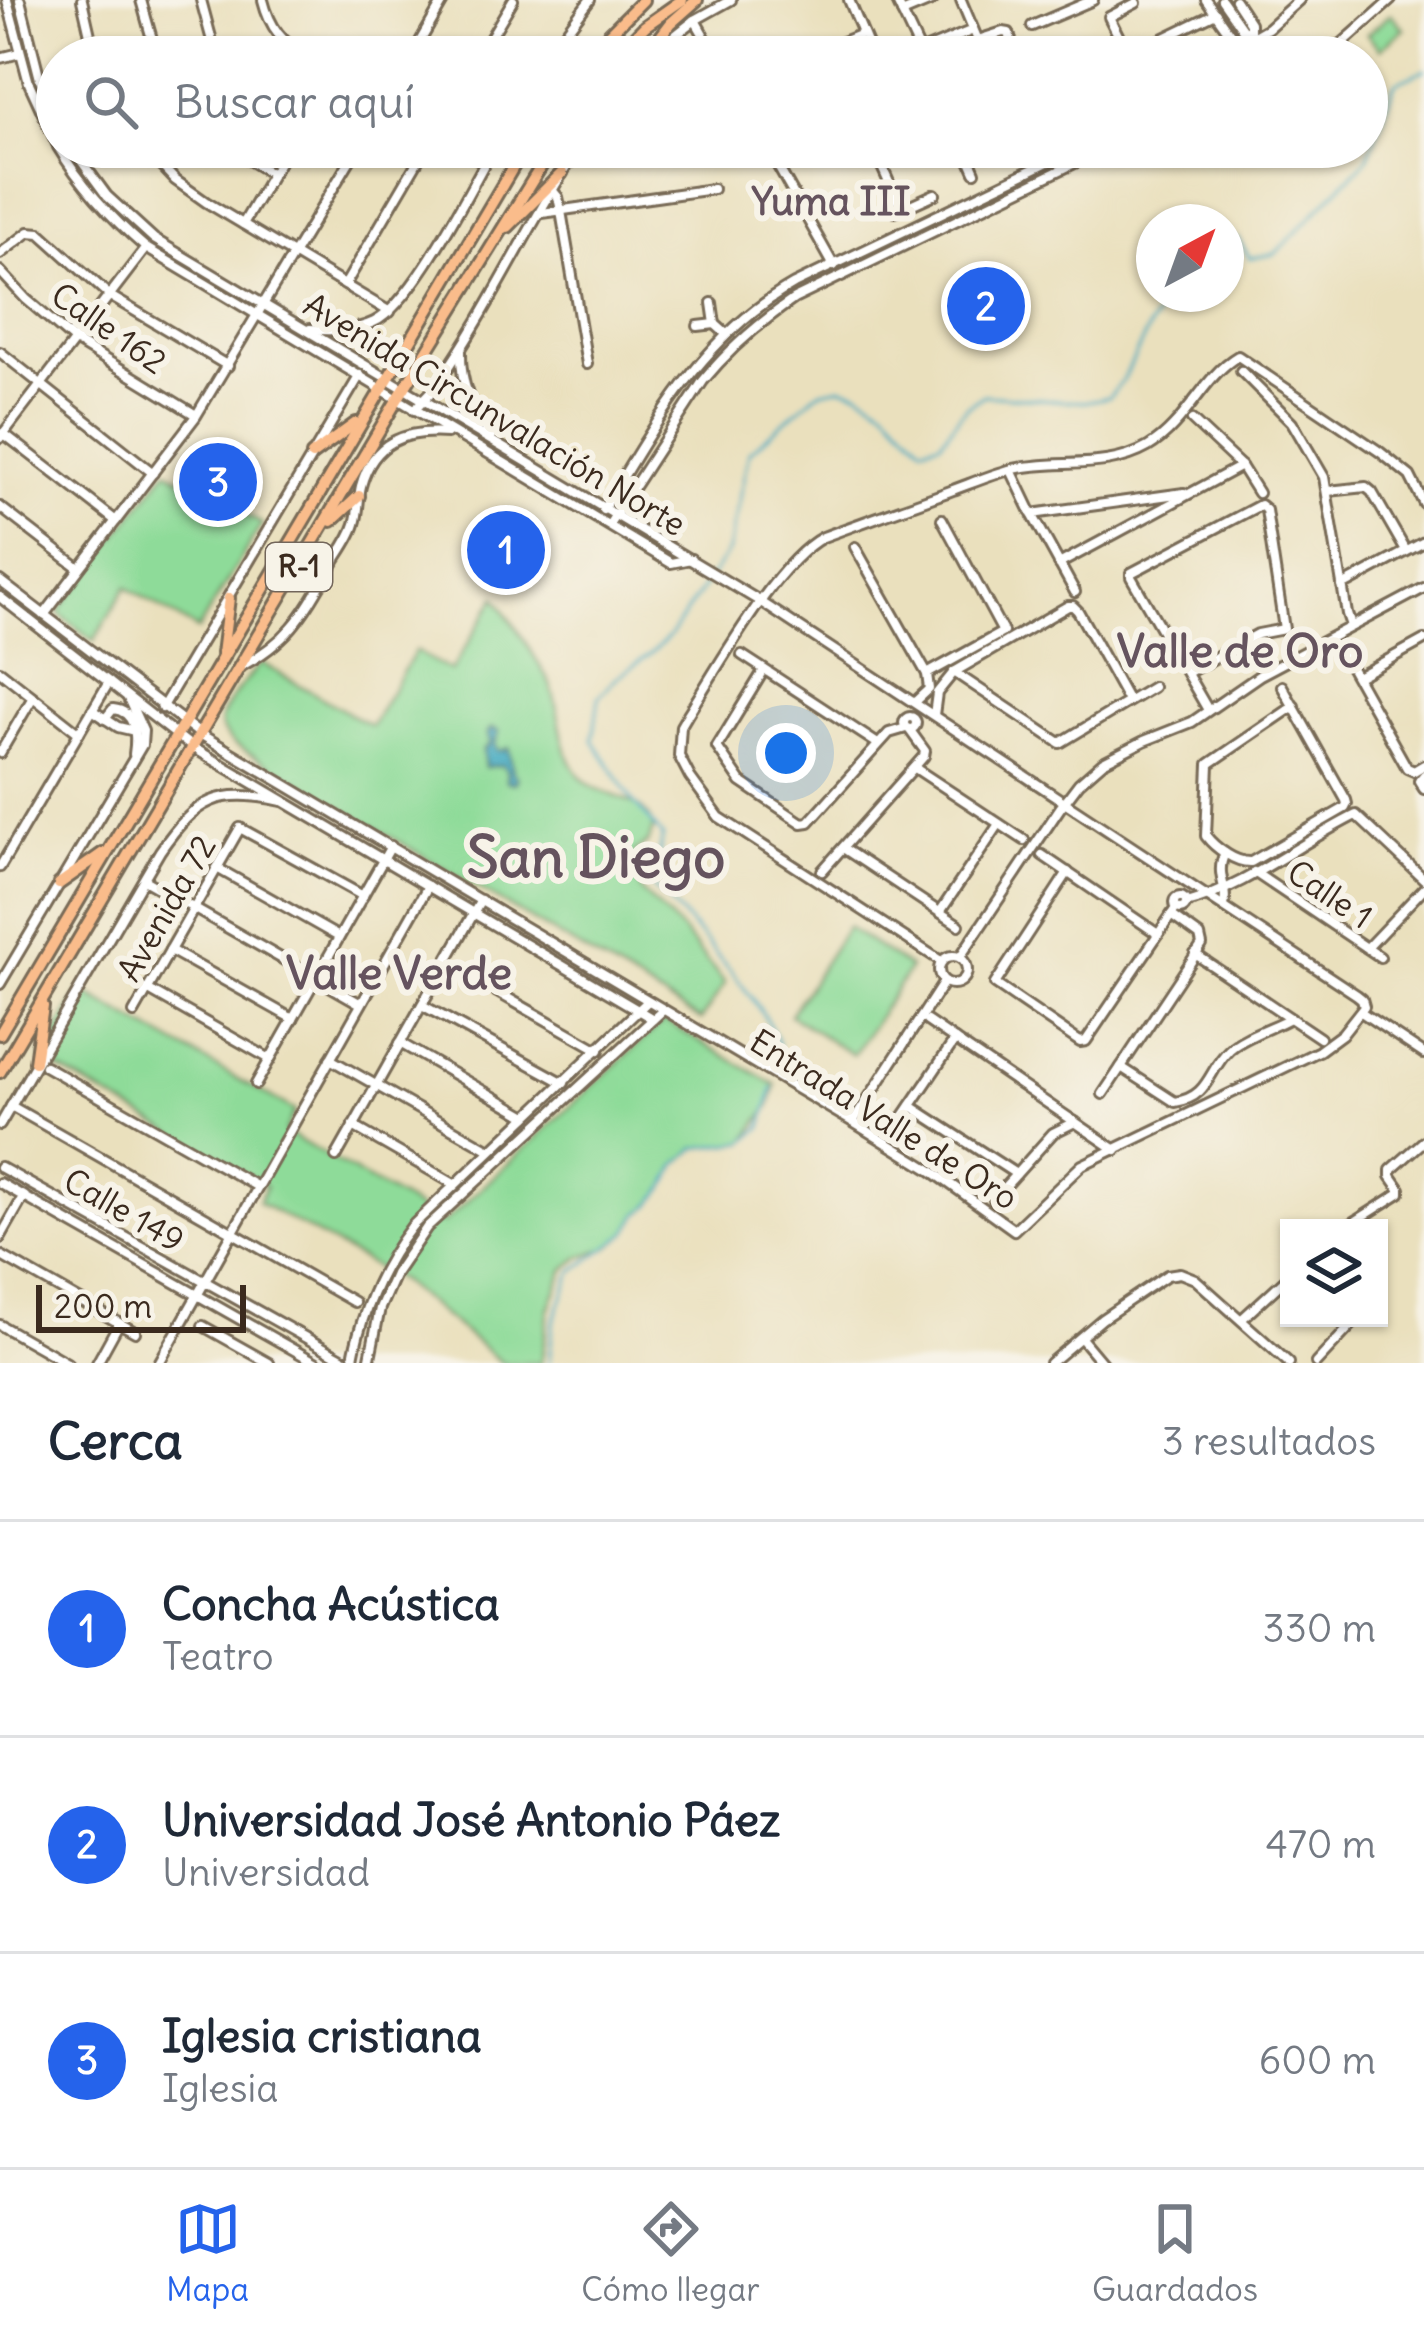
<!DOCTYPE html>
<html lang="es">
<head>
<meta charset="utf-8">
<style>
  :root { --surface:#fff; --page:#f6f6f7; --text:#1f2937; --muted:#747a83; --line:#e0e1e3; --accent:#2563eb }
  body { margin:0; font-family:Delius,sans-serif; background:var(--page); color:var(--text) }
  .controls { position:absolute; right:36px; bottom:36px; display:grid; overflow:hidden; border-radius:0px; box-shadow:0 3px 9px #0004 }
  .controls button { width:108px; height:108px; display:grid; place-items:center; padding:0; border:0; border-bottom:3px solid var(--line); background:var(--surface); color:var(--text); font:60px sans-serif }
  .compass { position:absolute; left:1136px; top:204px; width:108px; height:108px; border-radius:50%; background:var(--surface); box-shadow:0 3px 9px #0004; rotate:41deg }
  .scale { position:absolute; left:36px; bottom:30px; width:210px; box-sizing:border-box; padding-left:12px; border:6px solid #3b2a1e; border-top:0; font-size:33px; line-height:42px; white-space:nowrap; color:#3b2a1e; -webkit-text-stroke:9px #f7f3e8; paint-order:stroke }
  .you { position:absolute; left:786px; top:753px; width:42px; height:42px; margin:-30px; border:9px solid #fff; border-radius:50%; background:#1a73e8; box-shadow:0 0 0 18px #1a73e833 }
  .badge { display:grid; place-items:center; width:78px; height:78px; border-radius:50%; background:var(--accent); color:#fff; font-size:39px; font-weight:700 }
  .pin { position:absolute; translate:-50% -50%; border:6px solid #fff; box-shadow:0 3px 12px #0006 }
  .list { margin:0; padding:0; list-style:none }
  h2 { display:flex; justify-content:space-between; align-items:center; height:156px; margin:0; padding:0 48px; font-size:51px }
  h2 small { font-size:39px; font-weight:400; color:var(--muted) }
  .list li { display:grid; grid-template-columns:78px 1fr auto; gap:36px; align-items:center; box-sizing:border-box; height:216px; padding:0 48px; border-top:3px solid var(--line) }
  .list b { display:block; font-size:45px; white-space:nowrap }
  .list p { margin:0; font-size:39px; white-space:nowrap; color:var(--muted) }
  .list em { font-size:39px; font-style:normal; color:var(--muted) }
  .icon { flex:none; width:66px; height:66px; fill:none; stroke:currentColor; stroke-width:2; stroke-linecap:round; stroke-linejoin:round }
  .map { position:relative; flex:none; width:1424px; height:1363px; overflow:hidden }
  .search { position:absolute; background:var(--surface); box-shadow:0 3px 9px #0004; left:36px; right:36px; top:36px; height:132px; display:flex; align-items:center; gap:30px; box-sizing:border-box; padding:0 42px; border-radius:66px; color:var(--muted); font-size:45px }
  .sheet { height:804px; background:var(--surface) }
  nav { display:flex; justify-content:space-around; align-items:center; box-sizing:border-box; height:168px; border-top:3px solid var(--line); background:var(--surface); font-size:33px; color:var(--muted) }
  nav a { display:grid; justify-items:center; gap:6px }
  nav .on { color:var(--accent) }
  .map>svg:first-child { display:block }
  .green { fill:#8edb99; stroke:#64825c; stroke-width:3 }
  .water { fill:#40a9c0; stroke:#3e6a6f; stroke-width:3 }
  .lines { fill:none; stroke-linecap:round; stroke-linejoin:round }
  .stream { stroke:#40a9c0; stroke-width:3 }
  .minor-casing { stroke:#786a56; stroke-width:14 }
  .major-casing { stroke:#786a56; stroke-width:16 }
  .minor { stroke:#fff; stroke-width:8 }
  .major { stroke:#fabc8b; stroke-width:10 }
  .labels { text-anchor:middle; stroke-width:12; stroke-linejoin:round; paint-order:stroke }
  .shield { fill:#f7f3e8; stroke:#73665b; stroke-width:3 }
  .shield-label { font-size:30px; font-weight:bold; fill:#3b2a1e }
  .street-label { font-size:33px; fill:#3b2a1e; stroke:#f7f3e8 }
  .quarter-label { font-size:39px; font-weight:bold; fill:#65535e; stroke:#f7f3e8 }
  .district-label { font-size:45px; font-weight:bold; fill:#65535e; stroke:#f7f3e8 }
  .town-label { font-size:57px; font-weight:bold; fill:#65535e; stroke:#f7f3e8 }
</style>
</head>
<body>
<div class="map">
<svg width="1424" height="1363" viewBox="0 0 1424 1363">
  <rect width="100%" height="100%" fill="#f7f3e8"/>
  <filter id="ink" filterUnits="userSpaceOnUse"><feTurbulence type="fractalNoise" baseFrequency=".00833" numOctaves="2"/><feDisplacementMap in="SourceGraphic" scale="24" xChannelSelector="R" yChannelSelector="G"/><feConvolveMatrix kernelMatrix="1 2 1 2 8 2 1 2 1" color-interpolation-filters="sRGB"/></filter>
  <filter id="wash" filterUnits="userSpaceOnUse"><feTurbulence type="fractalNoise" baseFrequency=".004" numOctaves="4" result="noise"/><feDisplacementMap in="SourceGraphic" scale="48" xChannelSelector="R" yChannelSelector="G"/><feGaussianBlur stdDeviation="2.7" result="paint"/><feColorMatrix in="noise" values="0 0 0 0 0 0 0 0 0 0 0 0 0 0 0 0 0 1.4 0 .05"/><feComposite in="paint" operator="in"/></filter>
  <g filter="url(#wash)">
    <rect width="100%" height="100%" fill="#eae0bd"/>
    <g class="green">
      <polygon points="1391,14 1404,29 1380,49 1367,34"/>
      <polygon points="167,470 262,524 198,630 126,587 94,641 59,614 60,609"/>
      <path d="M496,597c16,26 36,53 51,81 16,31 10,71 33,98 22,25 64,17 74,53l-6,14 -12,8 -2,7 1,17 6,16 41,40 43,52 -24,37 -467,-276c-6,-6 -16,-14 -13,-25 2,-13 31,-46 40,-56l110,63 44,-75 36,20z"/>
      <polygon points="847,927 910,968 853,1055 790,1015"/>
      <polygon points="81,991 295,1111 285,1132 443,1223 664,1021 776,1085 770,1105 745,1142 696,1148 677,1165 667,1185 650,1206 638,1215 627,1233 607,1248 580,1257 565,1269 549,1309 541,1363 502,1363 400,1281 258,1202 266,1186 41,1059"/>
    </g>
    <polygon class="water" points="492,728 499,731 495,743 496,749 500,751 509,748 513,772 517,779 514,783 506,781 507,772 503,765 485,767 483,750 490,743 487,733"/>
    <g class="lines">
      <g class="stream">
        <polyline points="1226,246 1237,238 1250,258 1275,254 1367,159 1395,83 1424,70"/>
        <path d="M776,1071c1,-6 3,-12 3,-19 -2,-38 -97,-138 -127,-166l11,-50 -28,-32 -42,-64 6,-43 17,-19 34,-24 20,-18 58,-85 21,-99 71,-61 22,-4 17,5 25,15 39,39 17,-4 26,-35 18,-12 100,7 25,-5 14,-17 28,-56 21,-30"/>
        <polyline points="549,1363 553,1324 572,1272 627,1233 638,1215 650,1206 667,1185 677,1165 696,1148 745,1142 762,1127 773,1088"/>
      </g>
    </g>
  </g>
  <g filter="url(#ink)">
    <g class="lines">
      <g class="minor-casing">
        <g id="minor">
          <polyline points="7,0 29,83 57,144"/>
          <polyline points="20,0 40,79 57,122"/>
          <polyline points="82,0 95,57"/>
          <polyline points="141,0 157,57"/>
          <polyline points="201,0 212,41 220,57"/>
          <path d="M263,0c7,28 19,42 43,57"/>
          <polyline points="849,0 873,57"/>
          <polyline points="896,0 923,57"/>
          <polyline points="961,0 985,57"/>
          <polyline points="1206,0 1238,45 1241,57"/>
          <polyline points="1222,0 1250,40 1250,57"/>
          <polyline points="1235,0 1250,23 1250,39"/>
          <polyline points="902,13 933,0"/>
          <polyline points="695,20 716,57"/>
          <polyline points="1032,26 1093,0"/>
          <polyline points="978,40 1003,32 1009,33 1013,47 990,57"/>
          <polyline points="1155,43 1162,57"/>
          <polyline points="1238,45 1268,28 1299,0"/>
          <polyline points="920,52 973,30"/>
          <polyline points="653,53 695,20 731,0"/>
          <polyline points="1128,55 1109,17 1136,3"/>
          <polyline points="411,57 444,0"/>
          <polyline points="479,57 513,0"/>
          <polyline points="547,57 590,0"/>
          <polyline points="787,57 808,56 862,34"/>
          <polyline points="1125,57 1216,13"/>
          <polyline points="1327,57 1391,0"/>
          <polyline points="0,58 20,53"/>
          <path d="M58,147c24,40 53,71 88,101l525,315 20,-4"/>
          <polyline points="144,147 175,180 206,202 390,312"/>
          <polyline points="228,147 272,174"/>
          <polyline points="457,147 485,163"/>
          <polyline points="767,147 834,266"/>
          <polyline points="873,147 901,209"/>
          <polyline points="964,147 975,172"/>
          <polyline points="553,191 558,197 561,211 587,364"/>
          <polyline points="895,212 935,194"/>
          <polyline points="542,213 713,189"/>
          <polyline points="243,224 288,147"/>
          <polyline points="0,254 29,232 40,233 110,296 228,366"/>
          <polyline points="0,271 26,299 75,341 196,415"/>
          <polyline points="345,285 426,147"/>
          <polyline points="712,303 715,324 725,333"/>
          <polyline points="698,326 715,324"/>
          <path d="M310,329c21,2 43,3 64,-7 40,-19 95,-133 120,-175"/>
          <path d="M461,351c-1,33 11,59 30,85"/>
          <polyline points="0,352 153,473"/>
          <polyline points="1241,371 1292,422 1324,477 1347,614 1351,626"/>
          <path d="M414,410c8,-10 18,-17 25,-28 52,-75 90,-159 140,-235"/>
          <polyline points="1192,420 1241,466 1258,493"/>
          <polyline points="3,433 116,521"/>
          <polyline points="0,438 145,249"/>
          <polyline points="1011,470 1032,514 1075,592"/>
          <polyline points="1328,491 1366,487 1372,492 1406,551"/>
          <polyline points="0,507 79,568"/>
          <path d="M603,510c54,-88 99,-174 191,-226l285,-137"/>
          <polyline points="1032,514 1184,493"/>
          <path d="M609,525l94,-144c27,-33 56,-58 91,-82l314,-152"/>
          <polyline points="855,547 927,674 929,689 915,702"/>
          <polyline points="1059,564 1241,466"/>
          <polyline points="0,581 200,734 853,1122 932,1171 1014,1230 1082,1165 1319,1051 1342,1034 1364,1006 1362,999 1357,995 761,602 154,239 107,196 71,147"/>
          <polyline points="1342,586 1424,542"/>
          <polyline points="0,597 192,747 653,1019"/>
          <polyline points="44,615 196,416 358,147"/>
          <polyline points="1342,652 1407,768 1414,771 1424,765"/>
          <polyline points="742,655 878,744"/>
          <path d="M240,667c51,-27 64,-54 92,-102 8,-13 19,-27 23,-41 4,-12 3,-26 6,-38 12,-45 45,-56 86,-53"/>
          <polyline points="764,670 717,747 741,782 802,823 809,822 889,733 906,728"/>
          <polyline points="0,671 79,733"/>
          <polyline points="954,672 1060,743 1153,687"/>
          <polyline points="1187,673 1258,634 1284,629 1266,510 1260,505 1131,573 1131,577 1208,710"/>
          <polyline points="927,674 1003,632 942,519"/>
          <polyline points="1357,677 1424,640"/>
          <path d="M1282,686l64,114 1,4 -2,4 -94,54c-15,1 -36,-14 -45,-26l3,-72 85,-58"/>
          <polyline points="162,708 360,375"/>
          <polyline points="92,710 118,727 135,731"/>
          <polyline points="934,715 937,693 954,672 1068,606 1073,606 1078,611 1128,701"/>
          <circle cx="910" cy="723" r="6"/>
          <path d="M105,719l8,-10c23,2 24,26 21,45"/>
          <polyline points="0,753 33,697"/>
          <polyline points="915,768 1024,840"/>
          <polyline points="1424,775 1419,781 1424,789"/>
          <polyline points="843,848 959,925"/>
          <polyline points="1042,855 1158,934"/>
          <polyline points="0,867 109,682"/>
          <polyline points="217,868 339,937"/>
          <polyline points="822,871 924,756 925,751 909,729"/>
          <polyline points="1068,872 995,984 1080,1042 1086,1041 1176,908"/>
          <polyline points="1254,872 1380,957"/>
          <polyline points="144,880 361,1004"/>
          <circle cx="1180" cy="903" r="6"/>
          <path d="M1186,903c61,-16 113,-60 170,-88l68,64"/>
          <path d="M1224,906c5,-20 -10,-31 1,-53"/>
          <polyline points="940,912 999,824"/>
          <polyline points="1367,948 1424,888"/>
          <polyline points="170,950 293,1019"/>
          <polyline points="1195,954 1320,1038"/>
          <circle cx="953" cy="970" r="14"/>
          <polyline points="960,957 1060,808 1079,783 1103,762 1144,741 1192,722 1260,675 1424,588"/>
          <path d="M941,961l-222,-144 -29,-40 -11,-21 2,-30 7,-12c30,-47 88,-152 135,-177 43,-16 86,-31 130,-47 19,-7 40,-16 60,-21 46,-10 93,2 135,-22 38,-22 54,-70 90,-91l142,96 30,24 14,28"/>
          <polyline points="446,963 599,1050"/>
          <polyline points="0,984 142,745 143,731 128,698"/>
          <polyline points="147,989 270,1059"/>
          <polyline points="422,1005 564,1083"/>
          <polyline points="1361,1012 1424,1054"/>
          <polyline points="134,1013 240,828 363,896"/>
          <polyline points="927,1021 1116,1150"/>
          <polyline points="400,1043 527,1116"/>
          <polyline points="330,1059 490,1150"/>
          <polyline points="45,1066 258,1187"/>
          <path d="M1121,1067l54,35c35,-5 33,-32 54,-52 13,-13 45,-23 61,-32"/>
          <polyline points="256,1084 391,846"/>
          <polyline points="1103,1094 1202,945 1200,936 1171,915"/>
          <polyline points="11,1106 354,1302"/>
          <polyline points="911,1106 1016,1174"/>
          <polyline points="853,1122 944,982"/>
          <path d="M0,1125l160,-274c37,-53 58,-63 122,-50"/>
          <polyline points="353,1126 454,1184"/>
          <polyline points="893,1132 955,1040"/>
          <polyline points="336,1157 481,900"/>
          <polyline points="0,1167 351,1363"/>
          <polyline points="0,1183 317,1363"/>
          <polyline points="994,1199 1053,1133 1075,1122"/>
          <polyline points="1345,1228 1400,1193 1400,1189 1391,1176 1391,1170 1424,1141"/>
          <polyline points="0,1238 24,1196"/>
          <polyline points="0,1255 135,1332"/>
          <polyline points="1242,1319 1289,1276"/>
          <polyline points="0,1325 67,1363"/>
          <polyline points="203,1326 269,1363"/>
          <polyline points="1081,1338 1102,1363"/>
          <polyline points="97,1363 119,1323"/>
          <polyline points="159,1363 428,886"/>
          <path d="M352,1363c9,-50 29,-97 60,-137l236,-225"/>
          <polyline points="369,1363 380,1308 395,1274 427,1227 663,1010"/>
          <polyline points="1050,1363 1102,1319 1167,1275 1180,1273 1195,1279 1289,1363"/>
          <polyline points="1316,1363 1358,1318"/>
        </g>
      </g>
      <g class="major-casing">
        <g id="major">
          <polyline points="586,57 643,0"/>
          <polyline points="615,57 645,26 682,0"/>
          <polyline points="645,57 671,23 697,0"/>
          <polyline points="508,227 562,173"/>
          <polyline points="312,455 356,423"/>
          <polyline points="332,521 359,496"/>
          <polyline points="222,654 229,598"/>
          <polyline points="59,884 103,853"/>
          <polyline points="0,1034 525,147"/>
          <polyline points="35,1062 43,1006"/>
          <polyline points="0,1072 397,400 553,147"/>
        </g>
      </g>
      <use href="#minor" class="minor"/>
      <use href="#major" class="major"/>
    </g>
  </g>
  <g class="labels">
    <rect class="shield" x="266" y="543" width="66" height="48" rx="9"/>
    <g class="shield-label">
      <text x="299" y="577">R-1</text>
    </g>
    <g class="street-label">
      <text transform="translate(109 328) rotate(35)" y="12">Calle 162</text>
      <text transform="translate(495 414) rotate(31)" y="12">Avenida Circunvalación Norte</text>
      <text transform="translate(1330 894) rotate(34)" y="12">Calle 1</text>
      <text transform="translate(166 908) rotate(-60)" y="12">Avenida 72</text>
      <text transform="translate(884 1119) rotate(32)" y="12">Entrada Valle de Oro</text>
      <text transform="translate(124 1210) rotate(30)" y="12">Calle 149</text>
    </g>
    <g class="quarter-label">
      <text x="831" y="215">Yuma III</text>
    </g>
    <g class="district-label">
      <text x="1240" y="667">Valle de Oro</text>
      <text x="399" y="989">Valle Verde</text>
    </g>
    <g class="town-label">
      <text x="596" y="877">San Diego</text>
    </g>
  </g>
</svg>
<div class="controls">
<button><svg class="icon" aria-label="layers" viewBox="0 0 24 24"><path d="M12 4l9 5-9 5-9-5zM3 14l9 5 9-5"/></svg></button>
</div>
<svg class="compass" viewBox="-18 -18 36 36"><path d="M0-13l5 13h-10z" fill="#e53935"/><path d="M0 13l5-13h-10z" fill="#747a83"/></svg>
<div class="scale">200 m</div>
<div class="you"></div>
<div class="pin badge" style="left:506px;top:550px">1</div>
<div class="pin badge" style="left:986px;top:306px">2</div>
<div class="pin badge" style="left:218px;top:482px">3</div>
<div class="search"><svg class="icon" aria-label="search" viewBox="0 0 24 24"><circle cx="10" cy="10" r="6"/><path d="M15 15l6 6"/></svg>Buscar aquí</div>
</div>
<section class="sheet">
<h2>Cerca<small>3 resultados</small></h2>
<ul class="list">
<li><span class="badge">1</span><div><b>Concha Acústica</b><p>Teatro</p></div><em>330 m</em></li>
<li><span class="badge">2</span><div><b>Universidad José Antonio Páez</b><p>Universidad</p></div><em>470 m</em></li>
<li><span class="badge">3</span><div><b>Iglesia cristiana</b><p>Iglesia</p></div><em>600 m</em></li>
</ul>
</section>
<nav>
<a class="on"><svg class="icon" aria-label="map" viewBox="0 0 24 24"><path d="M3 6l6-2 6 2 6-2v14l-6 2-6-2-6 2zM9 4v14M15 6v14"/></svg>Mapa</a>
<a><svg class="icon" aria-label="directions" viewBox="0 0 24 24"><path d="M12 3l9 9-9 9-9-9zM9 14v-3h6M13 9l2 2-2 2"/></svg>Cómo llegar</a>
<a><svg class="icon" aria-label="saved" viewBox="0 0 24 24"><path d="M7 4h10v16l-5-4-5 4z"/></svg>Guardados</a>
</nav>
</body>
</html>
